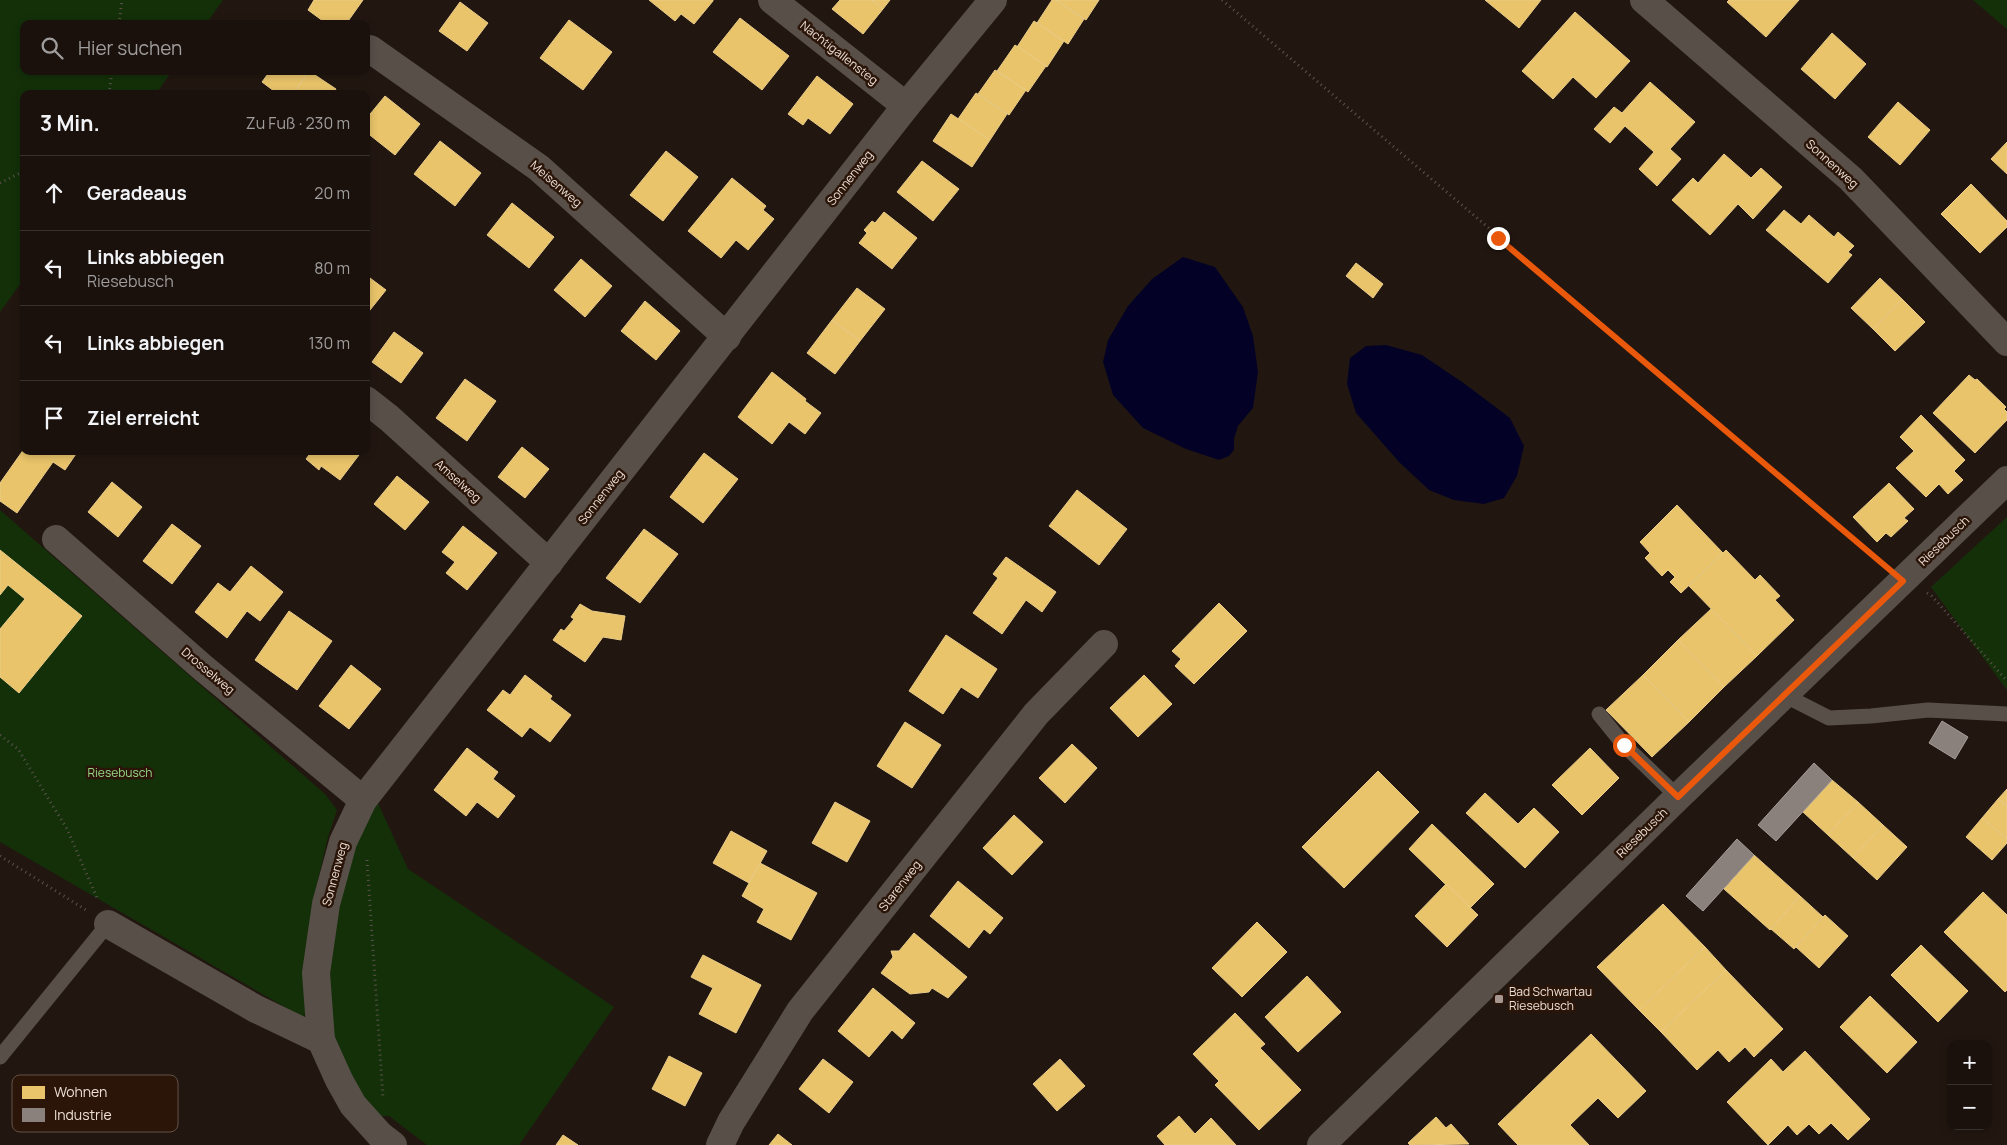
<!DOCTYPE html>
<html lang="de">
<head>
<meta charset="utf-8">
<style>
  :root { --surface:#1a110c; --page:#271f1a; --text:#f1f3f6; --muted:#9f9d9d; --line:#38312d }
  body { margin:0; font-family:Manrope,sans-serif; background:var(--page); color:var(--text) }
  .controls { position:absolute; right:15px; bottom:15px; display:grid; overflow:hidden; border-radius:10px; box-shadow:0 2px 8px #0003 }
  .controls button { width:45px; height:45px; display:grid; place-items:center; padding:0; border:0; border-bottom:1px solid var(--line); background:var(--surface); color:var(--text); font:25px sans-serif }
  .stop { position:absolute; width:15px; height:15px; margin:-11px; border:4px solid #ea580c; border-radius:50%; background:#fff }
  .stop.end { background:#ea580c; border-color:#fff; box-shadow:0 1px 5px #0008 }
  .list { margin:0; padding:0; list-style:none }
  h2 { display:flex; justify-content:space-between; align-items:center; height:65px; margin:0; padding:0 20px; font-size:21px }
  h2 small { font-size:16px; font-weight:400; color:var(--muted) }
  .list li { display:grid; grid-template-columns:32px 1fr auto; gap:15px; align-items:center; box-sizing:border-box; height:75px; padding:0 20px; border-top:1px solid var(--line) }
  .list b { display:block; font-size:19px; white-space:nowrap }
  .list p { margin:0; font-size:16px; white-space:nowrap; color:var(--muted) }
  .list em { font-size:16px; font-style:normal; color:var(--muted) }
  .icon { flex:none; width:28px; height:28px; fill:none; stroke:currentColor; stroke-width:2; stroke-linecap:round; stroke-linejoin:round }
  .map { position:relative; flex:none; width:2007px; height:1145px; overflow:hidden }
  .search { position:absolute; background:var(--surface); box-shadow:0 2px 8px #0003; left:20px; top:20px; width:350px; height:55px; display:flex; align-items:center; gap:12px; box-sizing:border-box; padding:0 18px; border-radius:10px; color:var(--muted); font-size:19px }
  .panel { position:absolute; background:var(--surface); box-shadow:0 2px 8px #0003; left:20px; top:90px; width:350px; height:365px; border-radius:10px }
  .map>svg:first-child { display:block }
  .green { fill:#133009 }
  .water { fill:#030226 }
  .homes { fill:#e9c46a; stroke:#eacc8a }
  .industry { fill:#8a817c; stroke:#a89d97 }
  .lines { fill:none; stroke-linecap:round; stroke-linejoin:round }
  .path { stroke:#5b524c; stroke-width:3; stroke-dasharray:1 4; stroke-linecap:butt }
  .service { stroke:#584f49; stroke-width:15 }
  .minor { stroke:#584f49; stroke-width:28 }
  .secondary { stroke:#584f49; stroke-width:28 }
  .route { stroke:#ea580c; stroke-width:6 }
  .poi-dot { fill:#a69890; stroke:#2a1508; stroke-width:2 }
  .labels { text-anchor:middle; stroke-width:5; stroke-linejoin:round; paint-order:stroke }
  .street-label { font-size:12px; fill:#edded5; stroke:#2a1508 }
  .park-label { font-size:12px; fill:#95d885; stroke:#2a1508 }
  .poi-label { font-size:12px; fill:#edded5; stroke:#2a1508; text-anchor:start }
  .key { fill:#2a1508; stroke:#645146; stroke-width:1 }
  .key-label { font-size:14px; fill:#edded5 }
</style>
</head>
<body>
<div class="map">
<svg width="2007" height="1145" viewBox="0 0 2007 1145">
  <rect width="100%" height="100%" fill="#221710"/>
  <g class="green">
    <polygon points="0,0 223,0 206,24 24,24 24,71 172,71 156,94 24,94 24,279 0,312"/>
    <polygon points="1973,0 2007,0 2007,29"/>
    <polygon points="0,510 325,794 337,810 328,837 313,901 307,1013 302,1017 0,842"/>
    <polygon points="2007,517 2007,690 1931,587"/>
    <polygon points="377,801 408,869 614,1007 519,1145 427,1145 389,1116 375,1116 351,1081 330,1036 327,976 337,909 354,844"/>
  </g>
  <g class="water">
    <polygon points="1183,257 1215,267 1243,307 1253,336 1258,372 1253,408 1238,426 1234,439 1234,450 1229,456 1219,460 1186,449 1143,428 1113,395 1103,362 1108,340 1128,306 1152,279"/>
    <polygon points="1386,345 1422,355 1465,384 1510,418 1524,446 1517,476 1504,498 1484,504 1454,500 1429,490 1399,462 1356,413 1347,384 1350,358 1366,346"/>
  </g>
  <g class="homes">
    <polygon points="314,0 363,0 346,24 327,24 308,10"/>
    <polygon points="649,0 713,0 713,1 694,24 681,14 675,21"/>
    <polygon points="840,0 872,0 883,9 863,34 832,9"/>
    <polygon points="872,0 890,0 883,9"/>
    <polygon points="1052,0 1056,0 1084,19 1068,44 1037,23"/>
    <polygon points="1056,0 1099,0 1086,20"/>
    <polygon points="1485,0 1541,0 1519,28"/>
    <polygon points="1729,0 1799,0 1766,37 1727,2"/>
    <polygon points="460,2 488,23 467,51 439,31"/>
    <polygon points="1575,12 1630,61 1596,98 1573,77 1553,99 1522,71"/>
    <polygon points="740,18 789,56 762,90 713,52"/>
    <polygon points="569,20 612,52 583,90 540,58"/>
    <polygon points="1034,21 1064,41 1047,67 1017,47"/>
    <polygon points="1832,33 1866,64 1835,99 1801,69"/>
    <polygon points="1015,45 1046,66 1028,92 997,71"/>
    <polygon points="995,70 1026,90 1009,115 978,94"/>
    <polygon points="270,71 309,71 293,94 278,94 262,82"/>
    <polygon points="309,71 336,89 333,94 293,94"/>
    <polygon points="817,76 853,104 830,134 808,118 803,125 788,114"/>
    <polygon points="1650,82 1695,122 1670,149 1681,159 1657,186 1639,169 1654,152 1625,126 1610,143 1594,129 1614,107 1622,113"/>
    <polygon points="976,93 1007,114 990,140 958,119"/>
    <polygon points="385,96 420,124 395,155 366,132 366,119"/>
    <polygon points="1898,102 1930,130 1900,165 1868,137"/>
    <polygon points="951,114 990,140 972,167 933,141"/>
    <polygon points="440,141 481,173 455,206 414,174"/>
    <polygon points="2007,142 2007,174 1991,159"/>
    <polygon points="666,151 698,177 663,221 630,195"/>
    <polygon points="1724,154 1751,178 1761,168 1782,187 1753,219 1738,204 1710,235 1672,200 1693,178 1698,183"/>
    <polygon points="922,161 959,189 933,221 897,192"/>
    <polygon points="732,178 766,206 763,210 774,219 748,250 736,240 721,258 688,231"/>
    <polygon points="1971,184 2007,221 2007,227 1980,253 1941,214"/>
    <polygon points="512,203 554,237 529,268 487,235"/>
    <polygon points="1784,210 1801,224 1809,215 1834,237 1838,232 1854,246 1848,252 1852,255 1828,283 1766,230"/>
    <polygon points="884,212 917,238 892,269 859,243 867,233 864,230 872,221 875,223"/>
    <polygon points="581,259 612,286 585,317 554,290"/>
    <polygon points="1356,263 1383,284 1373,298 1346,276"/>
    <polygon points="366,275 386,290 366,315"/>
    <polygon points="1880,278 1902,299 1873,329 1851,308"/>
    <polygon points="857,288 885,309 860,341 832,320"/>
    <polygon points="1902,299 1925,322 1895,351 1873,329"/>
    <polygon points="645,301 680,331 656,360 621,331"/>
    <polygon points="832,320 860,341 835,374 807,353"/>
    <polygon points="394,332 423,353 401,383 372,362"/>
    <polygon points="772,372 806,399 805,401 821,413 805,434 789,422 772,444 738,417"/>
    <polygon points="1969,375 1975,380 1977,379 2006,407 2004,409 2007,412 2007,420 1975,453 1933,413"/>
    <polygon points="465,379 496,401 467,441 436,418"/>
    <polygon points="1921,415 1965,460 1954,471 1963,480 1948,494 1939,484 1926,497 1896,468 1914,451 1900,437"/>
    <polygon points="522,447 549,469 525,498 498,477"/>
    <polygon points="24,449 24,451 78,451 65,470 53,462 17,513 0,501 0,483"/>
    <polygon points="312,451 362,451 340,480 321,466 319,470 306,459"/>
    <polygon points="704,453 738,479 703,523 670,497"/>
    <polygon points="397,476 429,502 405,530 374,504"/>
    <polygon points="112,482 142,507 118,537 88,512"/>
    <polygon points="1889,483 1914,509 1904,518 1908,521 1891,537 1886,533 1877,542 1853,517"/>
    <polygon points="1077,490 1127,529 1099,565 1049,526"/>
    <polygon points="1677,505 1723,553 1681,593 1670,582 1675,577 1668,570 1662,576 1645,558 1650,553 1640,542"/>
    <polygon points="172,524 201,546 172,584 143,561"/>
    <polygon points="463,526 497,553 467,590 446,573 455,562 442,552"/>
    <polygon points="644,529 678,554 640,603 606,578"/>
    <polygon points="0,550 82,616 19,693 0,677 0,629 25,599 8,585 0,595"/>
    <polygon points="1726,550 1755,580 1760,575 1780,596 1775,600 1794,620 1757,656 1689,586"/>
    <polygon points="1006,557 1056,592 1042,612 1026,600 1002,634 973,613 998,578 993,574"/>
    <polygon points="251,566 283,592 260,621 247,611 227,638 195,612 218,583 230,592"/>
    <polygon points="1219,603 1247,631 1194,684 1175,666 1181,659 1172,651"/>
    <polygon points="580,604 592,611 625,616 621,640 603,637 585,662 553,640 561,629 564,631 574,619 571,617"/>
    <polygon points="1711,609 1757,656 1724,687 1678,640"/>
    <polygon points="289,611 332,641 297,690 255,660"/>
    <polygon points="946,635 997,669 978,698 961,687 943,714 909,691"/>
    <polygon points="1678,640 1724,687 1689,722 1643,675"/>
    <polygon points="351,665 381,689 349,729 319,706"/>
    <polygon points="525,675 552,696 550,699 571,715 550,742 530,727 522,737 487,710 503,690 510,695"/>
    <polygon points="1144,675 1172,704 1138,737 1110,708"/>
    <polygon points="1643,675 1689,722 1652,757 1606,710"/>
    <polygon points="905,722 941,745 912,788 877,766"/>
    <polygon points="1072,744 1097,768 1065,803 1039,778"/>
    <polygon points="467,748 498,772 493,779 515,796 498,818 477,802 466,816 434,790"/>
    <polygon points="1590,748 1619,778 1582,815 1552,785"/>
    <polygon points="1378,771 1419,812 1344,888 1302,847"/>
    <polygon points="1832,780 1858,802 1828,835 1803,812"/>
    <polygon points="2007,789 2007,806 1998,799"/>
    <polygon points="1485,793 1518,824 1534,808 1559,832 1525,868 1466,813"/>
    <polygon points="1998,799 2007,806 2007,839 1982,818"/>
    <polygon points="835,802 870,821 847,862 812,843"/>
    <polygon points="1858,802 1883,825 1853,858 1828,835"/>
    <polygon points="1014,815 1043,842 1012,875 983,848"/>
    <polygon points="1982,818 2007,839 2007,843 1992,860 1966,837"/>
    <polygon points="1432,824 1494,884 1470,908 1409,849"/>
    <polygon points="1883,825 1907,847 1877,880 1853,858"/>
    <polygon points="731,831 767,851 749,883 713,863"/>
    <polygon points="1754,855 1800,896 1770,930 1724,889"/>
    <polygon points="760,863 817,893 791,940 757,922 764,909 742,896"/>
    <polygon points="958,881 1003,918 990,934 984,929 969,948 930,916"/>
    <polygon points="1446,884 1478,915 1447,947 1415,916"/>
    <polygon points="1983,892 2007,915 2007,990 2005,992 1944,932"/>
    <polygon points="1800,896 1823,917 1794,949 1771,929"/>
    <polygon points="1663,904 1705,947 1639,1010 1597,967"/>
    <polygon points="1825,915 1848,936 1819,968 1796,947"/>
    <polygon points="1257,922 1287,952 1242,997 1212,968"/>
    <polygon points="914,933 967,977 948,998 932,988 929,992 910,994 881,973 893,957 891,951 899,951"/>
    <polygon points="1921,945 1968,991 1938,1022 1891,975"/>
    <polygon points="1705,947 1726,970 1661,1032 1639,1010"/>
    <polygon points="703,955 761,985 736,1033 699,1014 713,988 691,977"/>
    <polygon points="1726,970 1783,1029 1754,1057 1745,1047 1729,1062 1718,1050 1697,1070 1661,1032"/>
    <polygon points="1307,976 1341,1012 1298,1052 1265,1017"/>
    <polygon points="873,988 915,1023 902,1039 892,1030 869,1057 838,1031"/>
    <polygon points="1870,996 1917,1042 1887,1073 1840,1027"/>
    <polygon points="1235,1013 1265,1044 1260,1048 1301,1090 1259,1130 1215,1085 1219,1081 1193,1054"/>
    <polygon points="1591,1034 1646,1091 1618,1118 1598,1098 1570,1125 1589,1145 1518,1145 1498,1124"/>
    <polygon points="1805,1051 1870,1119 1848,1140 1831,1123 1819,1134 1809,1124 1797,1135 1788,1125 1768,1145 1727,1102 1771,1059 1783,1072"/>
    <polygon points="669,1056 702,1073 685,1106 652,1089"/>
    <polygon points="823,1059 853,1082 829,1113 799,1089"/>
    <polygon points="1060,1059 1085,1086 1057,1111 1033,1084"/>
    <polygon points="1179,1116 1195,1134 1211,1118 1236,1145 1165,1145 1157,1136"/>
    <polygon points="1436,1117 1446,1128 1451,1124 1469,1144 1410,1145 1408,1143"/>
    <polygon points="778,1134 792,1145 769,1145"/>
    <polygon points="563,1135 578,1145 556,1145"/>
  </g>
  <g class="industry">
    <polygon points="1942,721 1968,737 1955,759 1929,743"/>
    <polygon points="1814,763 1832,780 1776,841 1758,825"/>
    <polygon points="1737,839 1754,855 1703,911 1686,896"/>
  </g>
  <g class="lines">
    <g class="path">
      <polyline points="1222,0 1882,564"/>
      <polyline points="119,24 122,0"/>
      <polyline points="109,94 112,71"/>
      <polyline points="0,183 24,171"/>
      <polyline points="1927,593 1931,595 2007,681"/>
      <polyline points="0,735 18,749 67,829 98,900"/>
      <polyline points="0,856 86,910"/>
      <polyline points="367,860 383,1098"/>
    </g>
    <g class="service">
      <polyline points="1784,695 1829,718 1871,716 1928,710 2007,714"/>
      <polyline points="1599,714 1624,745 1678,797"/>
      <polyline points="0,1057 108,924"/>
    </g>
    <g class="minor">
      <polyline points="772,0 906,106"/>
      <polyline points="1644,0 1851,179 2007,342"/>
      <polyline points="370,49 539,168 727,337"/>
      <polyline points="366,400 389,418 549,563"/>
      <polyline points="56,539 202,667 363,800"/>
      <polyline points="108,924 256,1009 321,1040"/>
      <polyline points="393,1145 380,1135 353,1105 339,1080 321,1040 316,973 326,904 343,842 363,800 906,106 993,0"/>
      <polyline points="720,1145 731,1122 800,1011 1036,714 1104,644"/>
    </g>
    <polyline class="secondary" points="1321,1145 1678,797 2007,480"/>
  </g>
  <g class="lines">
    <polyline class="route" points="1498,238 1903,581 1678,797 1624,745"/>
  </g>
  <rect class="poi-dot" x="1494" y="994" width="10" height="10" rx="2.5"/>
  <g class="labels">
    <g class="street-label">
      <text transform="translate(839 53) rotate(38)" y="4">Nachtigallensteg</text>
      <text transform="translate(1832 164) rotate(42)" y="4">Sonnenweg</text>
      <text transform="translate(850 178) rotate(-52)" y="4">Sonnenweg</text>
      <text transform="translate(556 184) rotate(41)" y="4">Meisenweg</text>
      <text transform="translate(458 481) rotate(42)" y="4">Amselweg</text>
      <text transform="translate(601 497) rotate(-52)" y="4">Sonnenweg</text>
      <text transform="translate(1944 541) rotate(-44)" y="4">Riesebusch</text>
      <text transform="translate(208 671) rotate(40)" y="4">Drosselweg</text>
      <text transform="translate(1642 833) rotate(-44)" y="4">Riesebusch</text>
      <text transform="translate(335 874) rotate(-75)" y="4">Sonnenweg</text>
      <text transform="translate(900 886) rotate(-52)" y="4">Starenweg</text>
    </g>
    <g class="park-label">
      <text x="120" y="777">Riesebusch</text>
    </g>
    <g class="poi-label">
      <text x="1509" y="996">Bad Schwartau<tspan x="1509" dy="14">Riesebusch</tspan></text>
    </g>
  </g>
  <rect x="12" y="1075" width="166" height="57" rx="8" class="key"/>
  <rect x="22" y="1086" width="23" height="13" fill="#e9c46a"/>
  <rect x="22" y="1108" width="23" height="14" fill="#8a817c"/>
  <g class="key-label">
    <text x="54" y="1097">Wohnen</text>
    <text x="54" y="1120">Industrie</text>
  </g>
</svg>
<div class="controls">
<button>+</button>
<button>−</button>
</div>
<div class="stop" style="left:1624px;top:745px"></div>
<div class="stop end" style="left:1498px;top:238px"></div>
<div class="search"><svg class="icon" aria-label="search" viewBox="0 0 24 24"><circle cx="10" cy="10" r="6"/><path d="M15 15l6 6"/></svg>Hier suchen</div>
<section class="panel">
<h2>3 Min.<small>Zu Fuß · 230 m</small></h2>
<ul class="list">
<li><svg class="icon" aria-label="ahead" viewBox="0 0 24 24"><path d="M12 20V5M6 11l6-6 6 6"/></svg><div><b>Geradeaus</b></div><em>20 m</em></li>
<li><svg class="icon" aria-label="left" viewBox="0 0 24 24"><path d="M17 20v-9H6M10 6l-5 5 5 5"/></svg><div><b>Links abbiegen</b><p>Riesebusch</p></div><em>80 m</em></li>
<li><svg class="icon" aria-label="left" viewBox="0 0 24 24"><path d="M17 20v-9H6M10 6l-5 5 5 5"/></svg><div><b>Links abbiegen</b></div><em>130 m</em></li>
<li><svg class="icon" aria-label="arrive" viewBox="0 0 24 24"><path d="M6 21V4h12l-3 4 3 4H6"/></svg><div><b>Ziel erreicht</b></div></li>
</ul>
</section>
</div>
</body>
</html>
